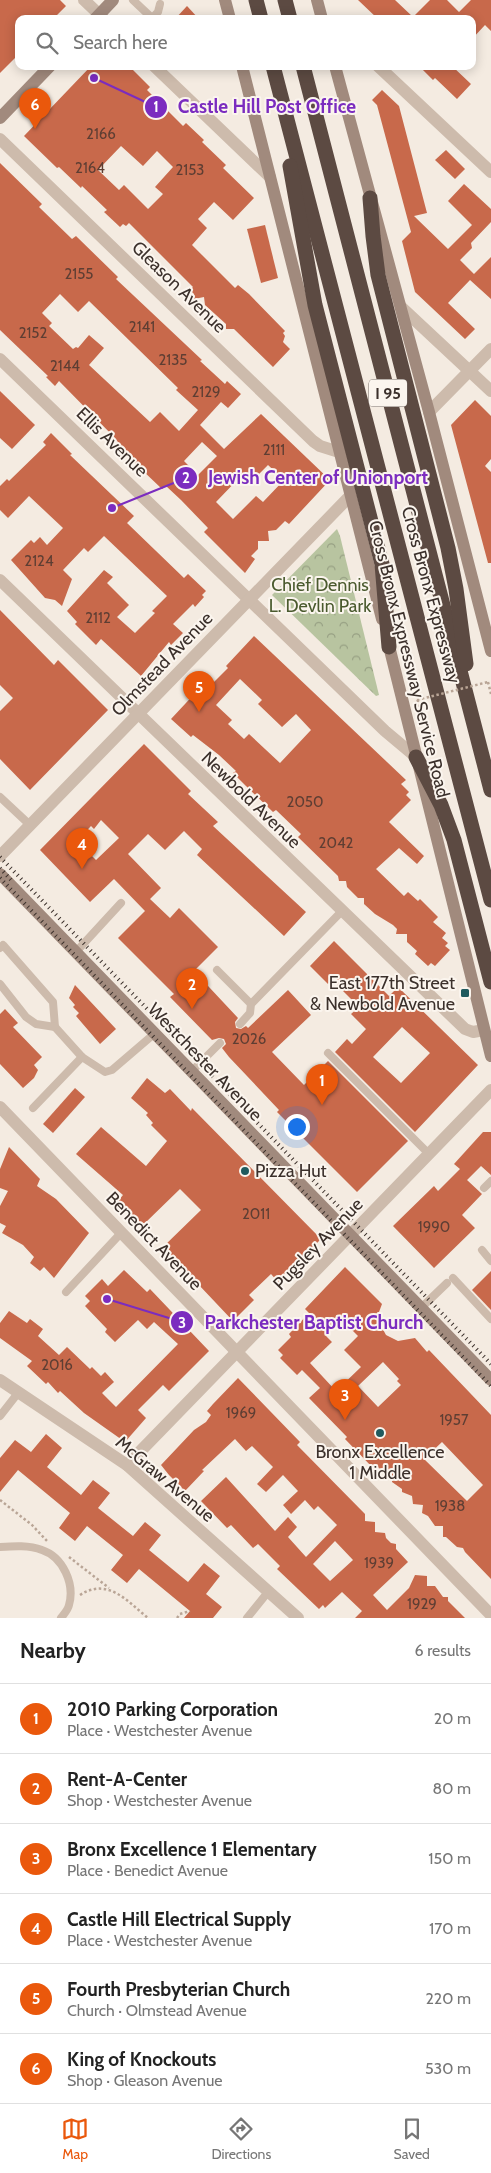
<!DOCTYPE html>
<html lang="en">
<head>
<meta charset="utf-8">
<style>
  :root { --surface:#fff; --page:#f6f6f6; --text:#222; --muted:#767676; --line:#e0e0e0; --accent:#ea580c }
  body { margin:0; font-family:Cabin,sans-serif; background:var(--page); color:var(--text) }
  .you { position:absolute; left:296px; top:1126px; width:18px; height:18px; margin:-12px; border:4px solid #fff; border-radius:50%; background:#1a73e8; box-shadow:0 0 0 8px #1a73e833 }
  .badge { display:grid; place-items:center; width:32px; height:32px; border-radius:50%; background:var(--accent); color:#fff; font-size:16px; font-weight:700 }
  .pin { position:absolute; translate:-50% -41px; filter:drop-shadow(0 1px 2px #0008) }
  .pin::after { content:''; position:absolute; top:26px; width:18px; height:15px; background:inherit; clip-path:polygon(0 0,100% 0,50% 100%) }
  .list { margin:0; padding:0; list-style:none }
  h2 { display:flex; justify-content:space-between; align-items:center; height:65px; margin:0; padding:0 20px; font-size:21px }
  h2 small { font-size:16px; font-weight:400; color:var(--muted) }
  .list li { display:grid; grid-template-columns:32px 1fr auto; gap:15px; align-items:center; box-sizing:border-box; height:70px; padding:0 20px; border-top:1px solid var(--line) }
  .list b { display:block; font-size:19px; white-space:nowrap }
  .list p { margin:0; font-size:16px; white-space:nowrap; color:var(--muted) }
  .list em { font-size:16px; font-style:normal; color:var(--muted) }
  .icon { flex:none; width:28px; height:28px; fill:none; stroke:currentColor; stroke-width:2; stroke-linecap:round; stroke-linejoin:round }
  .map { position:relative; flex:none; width:491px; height:1618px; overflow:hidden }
  .search { position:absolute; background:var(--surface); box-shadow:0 2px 12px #0003; left:15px; right:15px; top:15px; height:55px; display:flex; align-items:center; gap:12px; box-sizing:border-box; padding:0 18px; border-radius:10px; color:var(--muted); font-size:19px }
  .sheet { height:485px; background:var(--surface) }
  nav { display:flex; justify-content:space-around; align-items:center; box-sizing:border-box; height:70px; border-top:1px solid var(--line); background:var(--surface); font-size:14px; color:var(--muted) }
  nav a { display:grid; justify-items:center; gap:2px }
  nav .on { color:var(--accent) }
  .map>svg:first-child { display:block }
  .park { fill:url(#park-crowns) }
  .building { fill:#c8694b; fill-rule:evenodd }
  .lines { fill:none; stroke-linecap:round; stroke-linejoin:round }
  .path { stroke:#b9a596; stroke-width:2.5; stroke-dasharray:2.5 2.5; stroke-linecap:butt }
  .lane { stroke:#cdbbac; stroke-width:8 }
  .street { stroke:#cdbbac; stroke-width:12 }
  .secondary { stroke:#a18a7d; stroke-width:12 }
  .highway { stroke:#5c4a42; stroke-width:15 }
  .rail { stroke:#3b302b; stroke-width:4; stroke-dasharray:1 4; stroke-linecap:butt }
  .path-bridge { stroke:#b9a596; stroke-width:2.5; stroke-dasharray:2.5 2.5; stroke-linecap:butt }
  .poi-dot { fill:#1f5a5e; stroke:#fbf5ee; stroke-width:2 }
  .labels { text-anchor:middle; stroke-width:4; stroke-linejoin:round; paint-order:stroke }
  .number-label { font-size:15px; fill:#5e3e33 }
  .shield { fill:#fbf5ee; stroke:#756b66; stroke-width:1 }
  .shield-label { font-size:16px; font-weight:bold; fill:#3b302b }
  .street-label { font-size:18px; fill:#3b302b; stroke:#fbf5ee }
  .park-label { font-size:18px; fill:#4a5a2e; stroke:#fbf5ee }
  .poi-label { font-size:18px; fill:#3b302b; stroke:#fbf5ee; text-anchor:end }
  .leader { fill:none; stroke:#7b2cbf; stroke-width:2 }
  .callout-dot { fill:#7b2cbf; stroke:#fbf5ee; stroke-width:2 }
  .mark-label { font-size:15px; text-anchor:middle; font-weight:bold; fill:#fff }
  .callout-label { font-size:19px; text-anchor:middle; font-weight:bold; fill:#7b2cbf; stroke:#fbf5ee; stroke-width:4; stroke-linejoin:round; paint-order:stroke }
</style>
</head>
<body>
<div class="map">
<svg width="491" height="1618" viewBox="0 0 491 1618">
  <defs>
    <pattern id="park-crowns" width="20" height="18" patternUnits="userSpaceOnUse" patternTransform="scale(1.25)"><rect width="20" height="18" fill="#b8c4a0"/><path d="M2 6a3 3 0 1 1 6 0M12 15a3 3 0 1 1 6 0" fill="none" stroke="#97a083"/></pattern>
  </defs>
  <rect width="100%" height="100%" fill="#f4ebe1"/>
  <polygon class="park" points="337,529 340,536 379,695 376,696 272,595"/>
  <g class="building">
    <polygon points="0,0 60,0 66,6 53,19 19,19 19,54 0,73"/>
    <polygon points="358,0 395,0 413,17 430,0 447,0 459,12 471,0 491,0 491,31 485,25 472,39 472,19 378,19"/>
    <polygon points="187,6 199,19 175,19"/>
    <path d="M91,66h38l21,21 -3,3 36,36 3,-3 18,17 -2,2 24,23 -3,3 31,30 -21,22 -19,-18 -16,17 9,9 -15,17 43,43 3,-3 11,9 36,37 -2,2 2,3 -2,6 7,7 -17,18 -39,-38h-8v-5l-21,-19 -1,-8 -10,2v-5l-4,-4 3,-3 -64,-64 -3,3 -3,-2 -3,3 -16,-15 3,-2 -25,-24 -1,2 -22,-21 -2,1 -33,-32zM121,146l22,20 14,-15 16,16 -18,20 8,7 -15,15 -24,-24 -5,5 -21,-20z"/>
    <polygon points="419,66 452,66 471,84 457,99 435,78 433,80"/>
    <polygon points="382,90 399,106 427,213 414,216 448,249 472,225 448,201 464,184 491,209 491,222 471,243 472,248 460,260 474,274 491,257 491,299 470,280 448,303 475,329 465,339 415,292 402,241 411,232 377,105 372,100"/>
    <polygon points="446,150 465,169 455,179 435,160"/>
    <path d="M0,163l42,41 -3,3 33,32 4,-3 42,41 -2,2 86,81 -2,1 25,23 2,-3 14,13 -13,14 -7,-6 -21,23 24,24 37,-35 69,66 -41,44 -4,-3 -9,9 -8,1 1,10h-11v8l-7,7 4,3 -10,14 -41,-41 4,-4 -27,-28 -15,-14 -4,3 -43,-41 2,-2 -6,-8 -56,-57 -4,5 -9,-9 2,-1 -48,-46zM60,294l18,18 11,-11 89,87 -2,2 22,20 -19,21 -19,-19 -10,10 -61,-57 15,-17 -15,-13 -11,13 -2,-1 -3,2 -24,-23 3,-3 -10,-10zM202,442l15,14 -19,19 -14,-14zM268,465l16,15 -21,22 -7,-6 -23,23 -17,-17 25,-26 8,8z"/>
    <polygon points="265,225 278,278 261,283 247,229"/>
    <polygon points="0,391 35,425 12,449 0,438"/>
    <polygon points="475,400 491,416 491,459 485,466 491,472 491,563 488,563 451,425"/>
    <polygon points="51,433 72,454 70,455 134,516 127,523 184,578 188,574 206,591 202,595 204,597 195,607 193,604 173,624 183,633 171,645 169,642 141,676 101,639 96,645 75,624 77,622 67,611 104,570 113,577 107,583 129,605 117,617 135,633 155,613 152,611 167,596 104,536 88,552 84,548 63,570 72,579 62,606 55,600 45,598 11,560 31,540 34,543 40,537 47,545 63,528 29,496 8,518 0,510 0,486 7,479 9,481 46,445 43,442"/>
    <polygon points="0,610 54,665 58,660 108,710 30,790 0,759 0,711 13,698 0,685"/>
    <path d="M254,636l152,144 -5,4 8,8 -3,3 5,5 -22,22 35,34 -7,8 -18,-16 -23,21 28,27 4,-4 10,9 2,-2 18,18 -5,5 13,11 -4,5 6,5 -3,3 5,4 -15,16 -4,-3 -3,3 -13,-12 2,-3 -10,-9v-8h-11l1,-5 -4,-4 -18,-11 -11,-10v-6h-6l-11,-11 -1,-6h-7l-1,-5 -40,-39 3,-3 -25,-24 -3,2 -27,-26 -13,-13 3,-2 -17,-16 -26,-20 -2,2 -20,-18 28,-30 4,3 7,-8 1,1 17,-17 -2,-2zM240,679l22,21 -4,4 24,23 14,-13 15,16 -31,33 -31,-29 -5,5 -16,-15 4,-4 -16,-15z"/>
    <path d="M144,744l47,47 -3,3 30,28 -5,4 93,86 -22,24 -87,-81 5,-6 -18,-18 -19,19 -17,-16 -20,20 33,34 -11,11 20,19 9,-10 39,39 -24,24 44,47 -3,4 1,6 5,1 5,-3 2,2 40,-38 23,25 -39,37 32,33 24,-24 80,80 -51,51 -80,-80 2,-2 -50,-53 -7,-9 4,-4 -2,-5 -5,-1 -7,2 -42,-43 4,-3 -56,-56 27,-27 -31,-32 -24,23 -50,-52zM101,820l18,18 -23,22 -19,-19 14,-15 3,3z"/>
    <path d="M334,941l55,55 9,-9 80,78 -63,67 -80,-80 12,-13 5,5 14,-15 -15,-15 8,-7 -27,-27 -4,4 -18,-18zM402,1027l28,26 -29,30 -28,-26z"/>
    <polygon points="75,985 116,1029 100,1044 76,1016 79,1013 73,1007 75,1005 69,998"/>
    <polygon points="5,1009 18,1023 13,1027 42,1057 34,1065 38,1070 34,1078 23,1088 0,1064 0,1014"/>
    <polygon points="147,1078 165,1093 170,1089 191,1111 192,1108 321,1239 278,1282 271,1274 249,1295 254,1300 233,1321 163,1247 201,1210 180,1189 143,1225 118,1201 123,1195 76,1154 101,1127 146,1166 167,1141 151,1125 153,1123 146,1115 148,1113 131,1098"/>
    <polygon points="75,1088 85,1097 53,1133 43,1124"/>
    <polygon points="483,1132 491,1132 491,1175 481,1166 467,1180 482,1194 462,1215 475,1228 434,1268 393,1226 434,1186 438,1191 460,1169 454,1164"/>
    <polygon points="9,1147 40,1179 37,1186 56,1199 89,1233 54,1278 44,1267 40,1271 30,1263 34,1257 23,1245 2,1233 6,1226 0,1223 0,1206 8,1191 0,1188 0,1169"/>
    <path d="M345,1267l37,37 -3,8v10l7,13 12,6 17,-3 12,14 2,-2 62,65v164l-26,-27 -2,-4 -6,-1 -11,-10h-3v-11h-8l-7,-10 -6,-3 1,-8 -10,-1 -1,-8 -10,-4v-3l-10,-7v-11l-8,2 -9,-9 -3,3 -27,-28 2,-2 -38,-39 11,-10 -18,-18 -5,5 -17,-17 3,-3 -5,-5 13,-13 -2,-3 20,-21 -4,-4zM341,1319l17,17 -14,14 17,17 -25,24 -26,-28 22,-21 -6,-6zM383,1362l16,17 -2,2 4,4 -23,22 -20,-21zM442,1442l41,43 -16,16 -43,-42z"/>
    <polygon points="124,1270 147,1292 150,1289 209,1351 169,1391 163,1385 138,1410 146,1418 125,1442 84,1413 60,1391 58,1393 48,1382 46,1384 27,1366 32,1361 0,1338 0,1323 9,1311 27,1323 30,1319 43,1329 38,1336 59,1355 67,1347 90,1369 92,1367 101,1376 105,1372 114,1382 102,1393 116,1407 178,1344 154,1322 147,1329 138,1320 115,1342 105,1332 107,1329 85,1306 90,1301 85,1296 102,1279 108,1286"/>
    <polygon points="491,1271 491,1310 472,1290"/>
    <path d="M238,1378l62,64 -3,3 68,69v7l10,1v10l10,1 1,5 5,5 5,1v5l12,13 -35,33 14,15 22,-22 6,-13 12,1v10h8l8,11h5v4l17,17h-110l7,-7 -20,-19 -17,16 -2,-3 -4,4 -42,-40 3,-3 -22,-22 -5,4 -22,-23 -4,3 -26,-27 25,-24 49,54 13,-14 9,10 -9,10 18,20 31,-32 -19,-19 -4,4 -9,-10 -14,14 -8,-9 15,-14 -15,-16 -17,17 -9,-8 16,-17 -21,-21 -6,5 -11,-12 -33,31 2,1 -19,20 -16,-16 -8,-10 33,-35 12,-8 5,-7 -4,-4 6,-7zM335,1541l18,19 -23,21 -17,-17z"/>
    <polygon points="46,1434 62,1448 47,1467 81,1495 93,1480 110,1493 98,1508 133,1536 145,1522 161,1535 149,1550 188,1582 204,1563 220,1576 206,1594 222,1607 213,1618 184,1618 190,1611 139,1569 127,1583 111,1570 123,1555 87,1526 75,1541 59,1528 70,1513 18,1470 0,1492 0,1458 15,1440 31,1452"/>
  </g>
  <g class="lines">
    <g class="path">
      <polyline points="488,682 491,694"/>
      <polyline points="413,694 416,693 422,719 420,720"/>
      <polyline points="0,1500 32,1525 47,1541"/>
      <polyline points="69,1557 109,1588"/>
      <path d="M80,1595c28,-18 47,6 68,23"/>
      <polyline points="177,1618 180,1614 190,1611"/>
    </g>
    <g class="lane">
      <polyline points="133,0 152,18 158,12 160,4"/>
      <polyline points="0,797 30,825"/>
      <polyline points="0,948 3,945 53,1002 55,1027 82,1057 105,1072 112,1070 154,1034"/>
      <polyline points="75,953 121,903"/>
      <polyline points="217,970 251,1004"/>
      <polyline points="0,984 26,1017 36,1024 55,1027"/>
      <polyline points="240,1024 250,1013 251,1004 341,912"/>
      <polyline points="328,1053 429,1154"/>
      <polyline points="191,1072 220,1043"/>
      <polyline points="33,1108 82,1057"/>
      <polyline points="484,1188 491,1181"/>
      <polyline points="482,1250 491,1261"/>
      <polyline points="453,1278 491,1319"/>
      <polyline points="66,1292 121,1233"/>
      <polyline points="421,1308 447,1283"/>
      <polyline points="0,1416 18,1393"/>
      <path d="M0,1547c14,-1 29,-2 42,3 21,7 33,34 27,55 -1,5 -5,9 -8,13"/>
      <polyline points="247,1618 268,1592"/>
    </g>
    <g class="street">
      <polyline points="84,0 104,19"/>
      <polyline points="154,66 270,177"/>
      <polyline points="378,66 491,172"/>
      <polyline points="0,139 313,441 320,446 339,452"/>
      <polyline points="401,307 491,391"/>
      <polyline points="0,359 385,731 416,757"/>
      <polyline points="429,412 491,349"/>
      <polyline points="0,580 465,1029 473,1032 484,1030"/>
      <polyline points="0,856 350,496"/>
      <polyline points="0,1107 491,1615"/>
      <polyline points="0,1380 127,1465 298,1618"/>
      <polyline points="127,1465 491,1090"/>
    </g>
    <g class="secondary">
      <polyline points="225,0 230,19"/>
      <polyline points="317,0 322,19"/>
      <polyline points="95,19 113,0"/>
      <polyline points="242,66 382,619"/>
      <polyline points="335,66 429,412 491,651"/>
      <polyline points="0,118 50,66"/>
      <polyline points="387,638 491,1056"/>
      <polyline points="0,874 491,1380"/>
    </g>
    <g class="highway">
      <polyline points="256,0 261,19"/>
      <polyline points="285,0 290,19"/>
      <polyline points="273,66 491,900"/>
      <polyline points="303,66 491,790"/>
      <polyline points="290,166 315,305 382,564 389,647"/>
      <polyline points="370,198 373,236 378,275 448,548 456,589 466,664"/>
      <polyline points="416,757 441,805 454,840 491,982"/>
    </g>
    <g class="rail">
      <polyline points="0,857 491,1364"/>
      <polyline points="0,868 13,882"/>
      <polyline points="0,878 491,1386"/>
    </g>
    <polyline class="path-bridge" points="417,700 488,682"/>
  </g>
  <g class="poi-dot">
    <rect x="460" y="988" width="10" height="10" rx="2.5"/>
    <circle cx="245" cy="1171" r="5"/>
    <circle cx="380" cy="1433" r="5"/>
  </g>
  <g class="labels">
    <g class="number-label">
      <text x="101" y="139">2166</text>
      <text x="90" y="173">2164</text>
      <text x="190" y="175">2153</text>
      <text x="79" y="279">2155</text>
      <text x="142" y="332">2141</text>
      <text x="33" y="338">2152</text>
      <text x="173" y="365">2135</text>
      <text x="65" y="371">2144</text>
      <text x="206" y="397">2129</text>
      <text x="274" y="455">2111</text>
      <text x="39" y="566">2124</text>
      <text x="98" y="623">2112</text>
      <text x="305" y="807">2050</text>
      <text x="336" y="848">2042</text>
      <text x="249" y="1044">2026</text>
      <text x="256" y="1219">2011</text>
      <text x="434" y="1232">1990</text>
      <text x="57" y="1370">2016</text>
      <text x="241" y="1418">1969</text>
      <text x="454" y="1425">1957</text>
      <text x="450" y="1511">1938</text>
      <text x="379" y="1568">1939</text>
      <text x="422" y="1609">1929</text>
    </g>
    <rect class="shield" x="369" y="379.5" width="38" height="27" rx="4"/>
    <g class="shield-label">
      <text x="388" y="399">I 95</text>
    </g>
    <g class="street-label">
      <text transform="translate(179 287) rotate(44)" y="6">Gleason Avenue</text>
      <text transform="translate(112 442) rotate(44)" y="6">Ellis Avenue</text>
      <text transform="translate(431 595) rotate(75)" y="6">Cross Bronx Expressway</text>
      <text transform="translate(409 659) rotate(76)" y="6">Cross Bronx Expressway Service Road</text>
      <text transform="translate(162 664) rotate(-46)" y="6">Olmstead Avenue</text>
      <text transform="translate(251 800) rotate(44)" y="6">Newbold Avenue</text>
      <text transform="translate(205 1062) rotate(46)" y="6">Westchester Avenue</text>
      <text transform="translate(154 1241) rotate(46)" y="6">Benedict Avenue</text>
      <text transform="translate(318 1244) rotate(-46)" y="6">Pugsley Avenue</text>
      <text transform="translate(165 1479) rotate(40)" y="6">McGraw Avenue</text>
    </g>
    <g class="park-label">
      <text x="320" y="591">Chief Dennis<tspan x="320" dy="21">L. Devlin Park</tspan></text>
    </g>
    <g class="poi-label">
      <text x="455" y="989">East 177th Street<tspan x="455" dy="21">&amp; Newbold Avenue</tspan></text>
      <text x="255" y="1177" text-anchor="start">Pizza Hut</text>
      <text x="380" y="1458" text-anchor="middle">Bronx Excellence<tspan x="380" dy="21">1 Middle</tspan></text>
    </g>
  </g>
  <path class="leader" d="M94 78L156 107M112 508L186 478M107 1299L182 1322"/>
  <g class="callout-dot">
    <circle cx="94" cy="78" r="5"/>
    <circle cx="112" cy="508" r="5"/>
    <circle cx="107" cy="1299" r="5"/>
    <circle cx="156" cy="107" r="12"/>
    <circle cx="186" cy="478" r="12"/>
    <circle cx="182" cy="1322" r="12"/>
  </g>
  <g class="mark-label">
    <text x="156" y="112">1</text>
    <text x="186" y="483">2</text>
    <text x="182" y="1328">3</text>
  </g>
  <g class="callout-label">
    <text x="267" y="113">Castle Hill Post Office</text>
    <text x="318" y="484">Jewish Center of Unionport</text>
    <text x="314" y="1329">Parkchester Baptist Church</text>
  </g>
</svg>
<div class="you"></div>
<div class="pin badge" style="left:322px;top:1105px">1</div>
<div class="pin badge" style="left:192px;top:1009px">2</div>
<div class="pin badge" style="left:345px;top:1420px">3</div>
<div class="pin badge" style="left:82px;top:869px">4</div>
<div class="pin badge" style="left:199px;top:712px">5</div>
<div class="pin badge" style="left:35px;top:129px">6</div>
<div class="search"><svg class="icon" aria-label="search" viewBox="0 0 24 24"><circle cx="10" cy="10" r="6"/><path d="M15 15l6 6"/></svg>Search here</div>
</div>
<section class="sheet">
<h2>Nearby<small>6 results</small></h2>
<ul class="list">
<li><span class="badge">1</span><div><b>2010 Parking Corporation</b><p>Place · Westchester Avenue</p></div><em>20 m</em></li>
<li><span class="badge">2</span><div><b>Rent-A-Center</b><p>Shop · Westchester Avenue</p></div><em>80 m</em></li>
<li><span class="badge">3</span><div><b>Bronx Excellence 1 Elementary</b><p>Place · Benedict Avenue</p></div><em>150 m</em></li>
<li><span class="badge">4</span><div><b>Castle Hill Electrical Supply</b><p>Place · Westchester Avenue</p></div><em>170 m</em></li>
<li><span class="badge">5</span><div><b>Fourth Presbyterian Church</b><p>Church · Olmstead Avenue</p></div><em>220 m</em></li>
<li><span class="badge">6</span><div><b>King of Knockouts</b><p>Shop · Gleason Avenue</p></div><em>530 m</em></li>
</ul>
</section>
<nav>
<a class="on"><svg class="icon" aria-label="map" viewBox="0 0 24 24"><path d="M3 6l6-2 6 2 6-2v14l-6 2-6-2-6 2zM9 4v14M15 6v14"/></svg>Map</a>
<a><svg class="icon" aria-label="directions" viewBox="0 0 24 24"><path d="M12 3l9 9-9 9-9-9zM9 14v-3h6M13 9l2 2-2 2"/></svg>Directions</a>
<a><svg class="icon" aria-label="saved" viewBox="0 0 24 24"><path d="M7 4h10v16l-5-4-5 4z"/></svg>Saved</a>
</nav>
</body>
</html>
